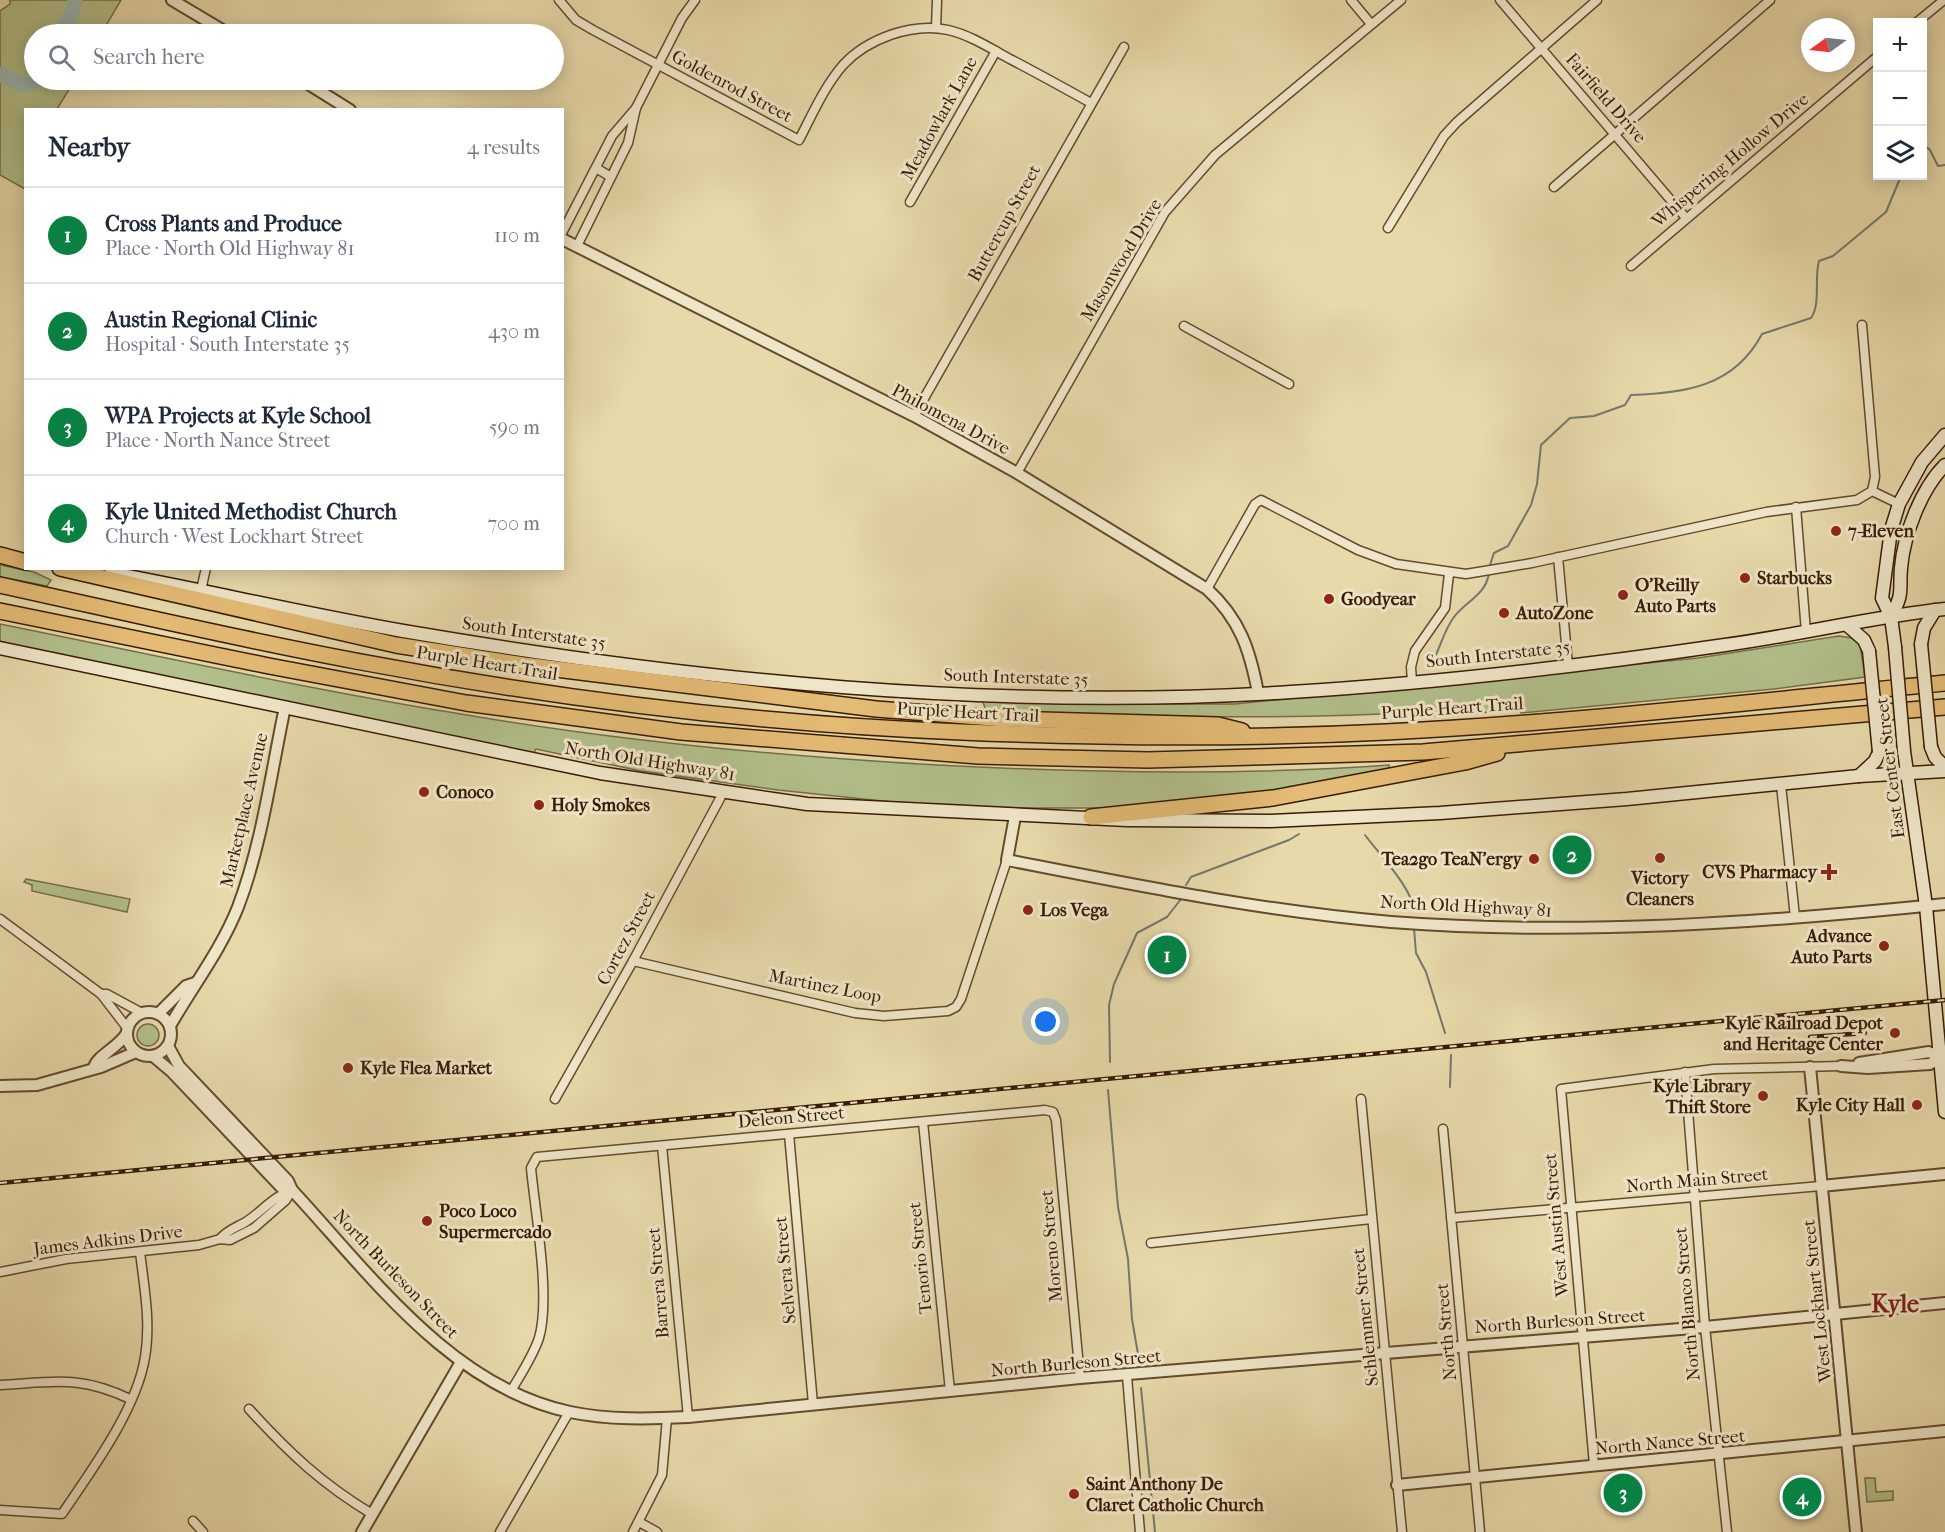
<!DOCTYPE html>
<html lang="en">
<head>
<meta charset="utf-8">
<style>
  :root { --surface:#fff; --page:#f2f2f3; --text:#1f2937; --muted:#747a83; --line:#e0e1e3; --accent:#0b8043 }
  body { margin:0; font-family:"IM FELL French Canon",serif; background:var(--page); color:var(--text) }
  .controls { position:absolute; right:18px; top:18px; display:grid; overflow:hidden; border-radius:0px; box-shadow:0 3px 15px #0003 }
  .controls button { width:54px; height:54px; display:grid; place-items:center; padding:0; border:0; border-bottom:2px solid var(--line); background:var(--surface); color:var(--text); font:30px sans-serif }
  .compass { position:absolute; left:1801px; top:18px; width:54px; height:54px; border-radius:50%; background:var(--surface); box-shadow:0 3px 15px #0003; rotate:255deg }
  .you { position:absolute; left:1046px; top:1022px; width:21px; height:21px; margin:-15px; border:4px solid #fff; border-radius:50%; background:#1a73e8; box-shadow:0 0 0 9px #1a73e833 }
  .badge { display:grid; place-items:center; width:39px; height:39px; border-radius:50%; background:var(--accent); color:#fff; font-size:20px; font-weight:700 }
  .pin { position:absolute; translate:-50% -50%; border:3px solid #fff; box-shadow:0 2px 6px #0006 }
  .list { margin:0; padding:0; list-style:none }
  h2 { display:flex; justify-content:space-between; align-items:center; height:78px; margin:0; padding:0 24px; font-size:26px }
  h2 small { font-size:20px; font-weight:400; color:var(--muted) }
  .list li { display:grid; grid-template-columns:39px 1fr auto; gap:18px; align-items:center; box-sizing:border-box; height:96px; padding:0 24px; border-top:2px solid var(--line) }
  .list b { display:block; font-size:22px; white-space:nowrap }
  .list p { margin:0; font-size:20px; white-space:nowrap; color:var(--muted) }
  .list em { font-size:20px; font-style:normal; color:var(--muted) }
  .icon { flex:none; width:33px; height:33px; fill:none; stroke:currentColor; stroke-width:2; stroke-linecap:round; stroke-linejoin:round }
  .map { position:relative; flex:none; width:1945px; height:1532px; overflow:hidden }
  .search { position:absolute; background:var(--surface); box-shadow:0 3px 15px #0003; left:24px; top:24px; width:540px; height:66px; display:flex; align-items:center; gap:15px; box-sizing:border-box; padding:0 21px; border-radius:33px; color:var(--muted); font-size:22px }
  .panel { position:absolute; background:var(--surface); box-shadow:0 3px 15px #0003; left:24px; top:108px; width:540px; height:462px; border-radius:0px }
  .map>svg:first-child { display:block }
  .green { fill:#b2c08b; stroke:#766e48; stroke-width:1.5 }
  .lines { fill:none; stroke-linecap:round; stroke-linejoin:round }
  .stream { stroke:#73796c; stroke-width:2 }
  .river { stroke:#9ab8b2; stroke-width:15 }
  .minor-casing { stroke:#644a2e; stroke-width:11 }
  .tertiary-casing { stroke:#644a2e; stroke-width:14 }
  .secondary-casing { stroke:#391b04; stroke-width:15 }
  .motorway-casing { stroke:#391b04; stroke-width:18 }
  .minor { stroke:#efe6c8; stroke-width:8 }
  .tertiary { stroke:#efe6c8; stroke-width:10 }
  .secondary { stroke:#efe6c8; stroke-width:12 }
  .motorway { stroke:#e4bc75; stroke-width:15 }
  .rail-casing { stroke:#391b04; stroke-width:4.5 }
  .rail { stroke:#efe6c8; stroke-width:2; stroke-dasharray:7; stroke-linecap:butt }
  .secondary-bridge-casing { stroke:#391b04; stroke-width:15; stroke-linecap:butt }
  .secondary-bridge { stroke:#efe6c8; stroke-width:12 }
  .poi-dot { fill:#8f2418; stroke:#efe6c8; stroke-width:2 }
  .labels { text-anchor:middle; stroke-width:6; stroke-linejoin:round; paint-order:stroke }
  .street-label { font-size:18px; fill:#391b04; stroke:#efe6c8 }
  .poi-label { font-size:18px; font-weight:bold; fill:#391b04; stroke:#efe6c8; text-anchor:start }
  .district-label { font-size:24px; font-weight:bold; fill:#7a1f14; stroke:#efe6c8 }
</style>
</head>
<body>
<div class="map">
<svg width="1945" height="1532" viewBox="0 0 1945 1532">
  <rect width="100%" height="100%" fill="#e7d9aa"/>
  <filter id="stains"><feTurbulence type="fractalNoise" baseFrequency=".00333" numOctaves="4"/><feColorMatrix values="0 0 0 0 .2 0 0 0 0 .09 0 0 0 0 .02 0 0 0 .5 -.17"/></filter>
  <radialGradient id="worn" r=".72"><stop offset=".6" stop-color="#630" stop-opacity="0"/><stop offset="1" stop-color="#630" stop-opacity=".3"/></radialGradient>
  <g class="green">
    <polygon points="10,0 121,0 101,34 34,34 34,80 75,80 57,109 26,110 25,189 0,175 0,11 10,4"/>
    <polygon points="0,565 34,572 51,580 47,586 0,577"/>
    <path d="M0,624c149,30 298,63 449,88 162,28 326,44 489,53 150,8 301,11 451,0v6l-57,13 -206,24h-137l-97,-6 -114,-12 -137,-19 -105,-22 -2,4 -534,-111z"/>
    <path d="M1839,636l13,2 8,7 5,32 -91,12 -253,24 -1,-3 -91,6 -4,-1 -1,-3c-146,8 -292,5 -438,-1l-3,-9 -219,-14 -69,-9 263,21 142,4h135l463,-46z"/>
    <polygon points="26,879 130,899 127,912 32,891 32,885 24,882"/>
    <circle cx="148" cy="1035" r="11"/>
    <polygon points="1865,1478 1875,1478 1876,1492 1893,1491 1893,1500 1867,1502"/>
  </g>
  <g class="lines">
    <g class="stream">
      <polyline points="1922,143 1930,150 1938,166 1945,165"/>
      <path d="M1489,568l5,-15 14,-7 23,-41 6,-21 4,-39 29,-27 24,-2 31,-11 6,-10c54,-2 103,-8 131,-61l49,-16c10,-14 3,-40 8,-57l14,-5 53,-44 15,-36"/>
      <path d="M1429,667c11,-15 13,-34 25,-50 12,-16 32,-22 35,-44"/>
      <path d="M1365,835c14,19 48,54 49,76"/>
      <polyline points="1186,885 1191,877 1289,840 1299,834"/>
      <polyline points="1414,928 1416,953 1426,972 1445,1033"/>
      <polyline points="1110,1062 1109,1005 1114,984 1137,933 1167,917 1181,899"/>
      <polyline points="1450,1087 1451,1055"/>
      <polyline points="1108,1090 1118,1207 1128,1259 1132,1319 1139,1360"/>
      <polyline points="1141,1388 1155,1532"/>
    </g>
    <g class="river">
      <polyline points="61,34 73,10 75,0"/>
      <polyline points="0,74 24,85 38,80"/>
    </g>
    <g class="minor-casing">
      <g id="minor">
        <path d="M559,0l17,20 17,10 206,110c13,-25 25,-53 44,-75 24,-26 69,-43 105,-35 22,5 42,18 62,29 27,14 54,29 81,44"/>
        <polyline points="1351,0 1371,24"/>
        <polyline points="1500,0 1686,218"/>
        <polyline points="1917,22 1944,0"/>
        <polyline points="936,28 937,0"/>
        <polyline points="596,168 611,177"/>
        <polyline points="1554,187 1770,0"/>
        <polyline points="910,202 996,51"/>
        <polyline points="1388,228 1444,136 1457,122 1597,0"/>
        <polyline points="562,233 612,136 636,108"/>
        <polyline points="577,246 628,143 636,108 682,18 695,0"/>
        <polyline points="1631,266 1878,56"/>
        <polyline points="1184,326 1289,384"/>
        <polyline points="914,416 1124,47"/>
        <polyline points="1017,473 1165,212 1215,155 1401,0"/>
        <polyline points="1872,491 1899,504"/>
        <polyline points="1796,507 1806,632"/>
        <polyline points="1558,557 1568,665"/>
        <polyline points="1207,589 1255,504 1261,500 1358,550 1396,564 1466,574 1532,563 1766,512 1857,500 1872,491 1875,477 1862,325"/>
        <polyline points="201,590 206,568"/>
        <polyline points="1412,682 1411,667 1415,651 1445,608 1449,574"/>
        <polyline points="1781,785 1795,917"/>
        <polyline points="0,919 101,994 128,1029"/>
        <polyline points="633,961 855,1013 884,1016 948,1011 956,1007 961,999 1007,860"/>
        <polyline points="101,994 107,994 142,1013"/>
        <polyline points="1685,1072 1705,1327 1727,1532"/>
        <polyline points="555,1099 633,961 724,791"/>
        <polyline points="1361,1099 1402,1532"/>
        <polyline points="923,1122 950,1391"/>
        <polyline points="1443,1129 1480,1532"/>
        <polyline points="789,1134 813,1404"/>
        <polyline points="662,1146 688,1417"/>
        <polyline points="1451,1218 1821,1186"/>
        <path d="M220,1239c6,-8 15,-11 24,-16 16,-9 29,-27 47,-32"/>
        <polyline points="1151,1243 1371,1219"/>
        <polyline points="0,1272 66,1259 199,1245 220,1239 230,1240 254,1228 286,1200 292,1190"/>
        <polyline points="1127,1376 1140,1532"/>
        <path d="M0,1385c54,-3 79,-10 130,14"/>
        <path d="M511,1391c10,-17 22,-35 28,-53 12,-41 -4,-126 -8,-170l6,-11 508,-47 8,2 3,8 24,258"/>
        <path d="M249,1409c39,43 73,75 123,105"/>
        <polyline points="1594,1465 1561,1089 1714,1069 1841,1066"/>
        <path d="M0,1510l62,4c29,-43 75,-105 83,-157 6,-35 -1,-71 -5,-105"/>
        <polyline points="193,1521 203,1532"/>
        <polyline points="639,1522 657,1532"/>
        <polyline points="500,1532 569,1412"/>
        <polyline points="633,1532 662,1475 667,1418"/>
      </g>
    </g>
    <g class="tertiary-casing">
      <g id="tertiary">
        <polyline points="172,0 229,34"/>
        <polyline points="302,80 350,110"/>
        <path d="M562,239l352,177 103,57 190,116c33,30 43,61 51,104"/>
        <path d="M1015,816l-8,44c128,25 255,51 384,62 185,14 370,1 554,-18"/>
        <circle cx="149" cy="1034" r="22"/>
        <polyline points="158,1014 186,986 195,983"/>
        <path d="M170,1026c22,-39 51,-76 68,-119 24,-63 33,-134 47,-200"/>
        <path d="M168,1046l11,20 109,115 4,9c78,84 159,197 278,222 38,8 79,7 118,5l392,-39 625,-51 240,-24"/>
        <polyline points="153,1056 172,1072 282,1188 292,1190"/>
        <polyline points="1859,1063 1929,1052 1943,1058"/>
        <polyline points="1841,1066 1868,1068 1930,1064 1945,1055"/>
        <path d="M94,1067c4,-12 25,-20 33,-34"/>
        <polyline points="1810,1067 1856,1532"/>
        <polyline points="0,1086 37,1085 101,1067 136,1052"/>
        <polyline points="1821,1186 1945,1174"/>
        <polyline points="1397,1485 1945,1431"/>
        <polyline points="362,1532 461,1362"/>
      </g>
    </g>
    <g class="secondary-casing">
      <g id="secondary">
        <path d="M111,573c98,18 194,41 292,58 293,50 591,80 888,61 145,-9 290,-26 434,-47 74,-10 146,-28 220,-36"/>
        <path d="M1891,617c13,-25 8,-24 10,-49 3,-34 20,-79 44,-103"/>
        <polyline points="1847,625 1864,640 1869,651"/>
        <polyline points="1921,644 1924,628 1935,610"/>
        <polyline points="1895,647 1891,617 1882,598 1891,530 1899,504 1922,462 1945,435"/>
        <polyline points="0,648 600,773 807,804 1127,820 1271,821 1440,813 1627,799 1859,776 1945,771"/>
        <polyline points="1931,747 1935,757 1945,767"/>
        <polyline points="1904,751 1926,906 1945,1112"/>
        <polyline points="1859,776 1875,761 1879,752"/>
      </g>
    </g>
    <g class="motorway-casing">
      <g id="motorway">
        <polyline points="0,555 26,562"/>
        <polyline points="60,568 396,645 524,665 876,709 1005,719 1218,725 1242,731"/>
        <path d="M0,585c119,26 237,54 356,76 200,38 403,63 606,71 141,6 283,7 424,0 187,-9 373,-31 559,-49"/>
        <polyline points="0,611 269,666 466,703 681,732 978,756 1148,760 1423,752 1945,707"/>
        <polyline points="1091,817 1273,798 1465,762 1497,753"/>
      </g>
    </g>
    <use href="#minor" class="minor"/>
    <use href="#tertiary" class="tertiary"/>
    <use href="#secondary" class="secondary"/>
    <use href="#motorway" class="motorway"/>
    <g class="rail-casing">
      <g id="rail">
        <polyline points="1810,1037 1865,1033"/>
        <polyline points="0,1183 1945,1000"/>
      </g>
    </g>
    <use href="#rail" class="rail"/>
    <g class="secondary-bridge-casing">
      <g id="secondary-bridge">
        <polyline points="1921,644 1931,747"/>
        <polyline points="1895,647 1904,751"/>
        <polyline points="1869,651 1879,752"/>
      </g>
    </g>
    <use href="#secondary-bridge" class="secondary-bridge"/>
  </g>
  <g class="poi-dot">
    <circle cx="1836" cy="531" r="6"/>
    <circle cx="1745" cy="578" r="6"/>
    <circle cx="1623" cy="595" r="6"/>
    <circle cx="1329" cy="599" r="6"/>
    <circle cx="1504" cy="613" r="6"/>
    <circle cx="424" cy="792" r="6"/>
    <circle cx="539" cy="805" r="6"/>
    <circle cx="1660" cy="858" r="6"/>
    <circle cx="1534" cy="859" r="6"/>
    <path d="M1826 863h6v6h6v6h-6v6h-6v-6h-6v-6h6z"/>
    <circle cx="1028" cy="910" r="6"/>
    <circle cx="1884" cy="946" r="6"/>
    <circle cx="1895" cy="1033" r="6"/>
    <circle cx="348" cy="1068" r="6"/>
    <circle cx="1763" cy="1096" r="6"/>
    <circle cx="1917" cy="1105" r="6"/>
    <circle cx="427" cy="1221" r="6"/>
    <circle cx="1074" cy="1494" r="6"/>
  </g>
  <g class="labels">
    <g class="street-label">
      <text transform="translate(732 86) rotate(28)" y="6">Goldenrod Street</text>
      <text transform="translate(1606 98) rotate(49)" y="6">Fairfield Drive</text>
      <text transform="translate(939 118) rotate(-61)" y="6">Meadowlark Lane</text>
      <text transform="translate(1730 160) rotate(-40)" y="6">Whispering Hollow Drive</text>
      <text transform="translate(1004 223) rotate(-61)" y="6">Buttercup Street</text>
      <text transform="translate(1121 260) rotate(-59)" y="6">Masonwood Drive</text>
      <text transform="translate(951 419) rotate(28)" y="6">Philomena Drive</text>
      <text transform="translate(534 633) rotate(8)" y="6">South Interstate 35</text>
      <text transform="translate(1498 654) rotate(-6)" y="6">South Interstate 35</text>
      <text transform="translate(487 663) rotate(9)" y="6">Purple Heart Trail</text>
      <text transform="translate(1016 677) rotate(2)" y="6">South Interstate 35</text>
      <text transform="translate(1452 708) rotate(-4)" y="6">Purple Heart Trail</text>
      <text transform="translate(968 712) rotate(3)" y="6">Purple Heart Trail</text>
      <text transform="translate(650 761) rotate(9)" y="6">North Old Highway 81</text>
      <text transform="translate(1890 768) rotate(-97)" y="6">East Center Street</text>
      <text transform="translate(244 810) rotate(-77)" y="6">Marketplace Avenue</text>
      <text transform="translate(1466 906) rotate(3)" y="6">North Old Highway 81</text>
      <text transform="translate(626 938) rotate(-62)" y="6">Cortez Street</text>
      <text transform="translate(825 986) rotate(11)" y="6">Martinez Loop</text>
      <text transform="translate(791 1117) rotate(-5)" y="6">Deleon Street</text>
      <text transform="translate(1697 1180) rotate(-5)" y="6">North Main Street</text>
      <text transform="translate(1556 1225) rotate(-95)" y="6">West Austin Street</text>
      <text transform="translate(108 1240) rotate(-7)" y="6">James Adkins Drive</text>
      <text transform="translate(1051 1246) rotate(-95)" y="6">Moreno Street</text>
      <text transform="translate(920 1258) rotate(-96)" y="6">Tenorio Street</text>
      <text transform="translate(785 1270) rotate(-95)" y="6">Selvera Street</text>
      <text transform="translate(396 1274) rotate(46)" y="6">North Burleson Street</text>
      <text transform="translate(658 1283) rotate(-95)" y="6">Barrera Street</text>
      <text transform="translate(1817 1301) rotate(-96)" y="6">West Lockhart Street</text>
      <text transform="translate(1687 1304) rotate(-95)" y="6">North Blanco Street</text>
      <text transform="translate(1365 1317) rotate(-96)" y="6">Schlemmer Street</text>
      <text transform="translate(1560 1321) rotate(-4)" y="6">North Burleson Street</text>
      <text transform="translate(1446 1332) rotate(-95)" y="6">North Street</text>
      <text transform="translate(1076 1363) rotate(-5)" y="6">North Burleson Street</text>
      <text transform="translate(1670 1442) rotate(-5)" y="6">North Nance Street</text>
    </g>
    <g class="poi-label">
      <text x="1848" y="537">7-Eleven</text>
      <text x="1757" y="584">Starbucks</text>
      <text x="1635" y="591">O'Reilly<tspan x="1635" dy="21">Auto Parts</tspan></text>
      <text x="1341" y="605">Goodyear</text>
      <text x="1516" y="619">AutoZone</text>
      <text x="436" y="798">Conoco</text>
      <text x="551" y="811">Holy Smokes</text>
      <text x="1522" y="865" text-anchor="end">Tea2go TeaN'ergy</text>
      <text x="1817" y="878" text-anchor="end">CVS Pharmacy</text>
      <text x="1660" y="884" text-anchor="middle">Victory<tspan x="1660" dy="21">Cleaners</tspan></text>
      <text x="1040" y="916">Los Vega</text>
      <text x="1872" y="942" text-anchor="end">Advance<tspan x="1872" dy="21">Auto Parts</tspan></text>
      <text x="1883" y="1029" text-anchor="end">Kyle Railroad Depot<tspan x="1883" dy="21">and Heritage Center</tspan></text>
      <text x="360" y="1074">Kyle Flea Market</text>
      <text x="1751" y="1092" text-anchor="end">Kyle Library<tspan x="1751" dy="21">Thift Store</tspan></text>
      <text x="1905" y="1111" text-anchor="end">Kyle City Hall</text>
      <text x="439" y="1217">Poco Loco<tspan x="439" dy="21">Supermercado</tspan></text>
      <text x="1086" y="1490">Saint Anthony De<tspan x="1086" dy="21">Claret Catholic Church</tspan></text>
    </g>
    <g class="district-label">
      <text x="1895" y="1312">Kyle</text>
    </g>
  </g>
  <rect width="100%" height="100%" filter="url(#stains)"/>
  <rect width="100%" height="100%" fill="url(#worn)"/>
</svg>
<div class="controls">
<button>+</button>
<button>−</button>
<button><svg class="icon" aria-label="layers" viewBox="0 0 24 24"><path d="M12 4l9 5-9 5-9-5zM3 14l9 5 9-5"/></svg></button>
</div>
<svg class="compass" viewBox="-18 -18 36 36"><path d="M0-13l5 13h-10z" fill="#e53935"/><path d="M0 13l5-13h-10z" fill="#747a83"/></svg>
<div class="you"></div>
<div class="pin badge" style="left:1167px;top:955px">1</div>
<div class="pin badge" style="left:1572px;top:855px">2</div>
<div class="pin badge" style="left:1623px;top:1493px">3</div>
<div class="pin badge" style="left:1802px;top:1497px">4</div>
<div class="search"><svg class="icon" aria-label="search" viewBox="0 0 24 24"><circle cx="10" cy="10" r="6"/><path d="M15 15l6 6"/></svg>Search here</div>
<section class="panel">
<h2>Nearby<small>4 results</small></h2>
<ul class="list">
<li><span class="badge">1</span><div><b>Cross Plants and Produce</b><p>Place · North Old Highway 81</p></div><em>110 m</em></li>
<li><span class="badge">2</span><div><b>Austin Regional Clinic</b><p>Hospital · South Interstate 35</p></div><em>430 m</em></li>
<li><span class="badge">3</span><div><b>WPA Projects at Kyle School</b><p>Place · North Nance Street</p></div><em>590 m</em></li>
<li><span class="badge">4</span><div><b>Kyle United Methodist Church</b><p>Church · West Lockhart Street</p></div><em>700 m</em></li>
</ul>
</section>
</div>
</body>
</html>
